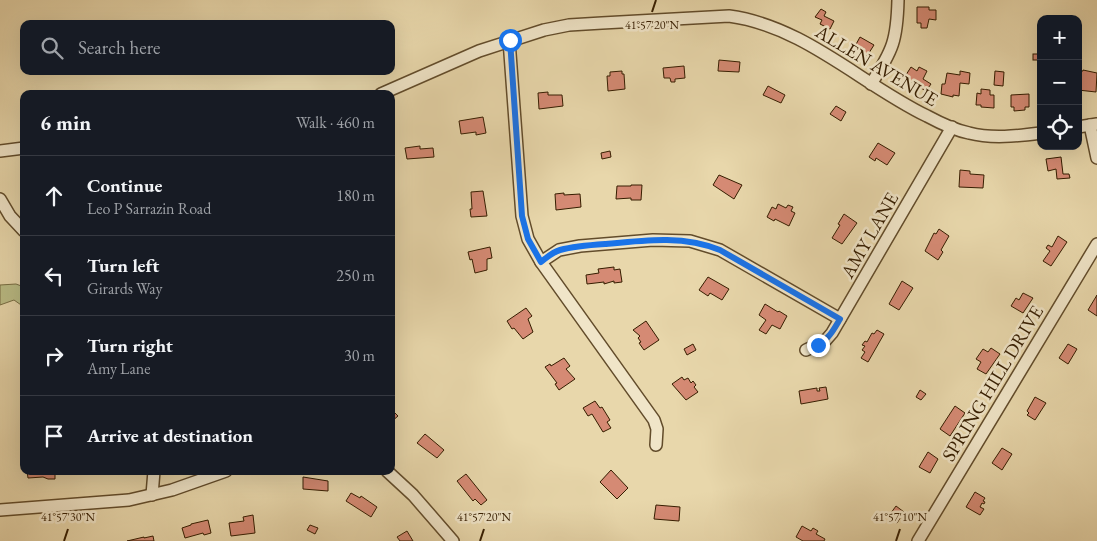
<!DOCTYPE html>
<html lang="en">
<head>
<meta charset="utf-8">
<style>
  :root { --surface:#171b24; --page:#20242c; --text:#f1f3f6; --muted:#9ea1a6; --line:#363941 }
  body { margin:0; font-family:"EB Garamond",serif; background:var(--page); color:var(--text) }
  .controls { position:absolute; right:15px; top:15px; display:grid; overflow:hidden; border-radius:10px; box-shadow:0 5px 20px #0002 }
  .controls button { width:45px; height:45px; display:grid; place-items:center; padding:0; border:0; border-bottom:1px solid var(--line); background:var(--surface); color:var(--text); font:25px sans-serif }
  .stop { position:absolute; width:15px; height:15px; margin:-11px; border:4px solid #1a73e8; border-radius:50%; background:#fff }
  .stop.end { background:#1a73e8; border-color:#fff; box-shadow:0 1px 5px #0008 }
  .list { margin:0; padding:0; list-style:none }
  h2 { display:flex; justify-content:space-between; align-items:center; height:65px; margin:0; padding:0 20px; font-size:21px }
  h2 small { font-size:16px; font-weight:400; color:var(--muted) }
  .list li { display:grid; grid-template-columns:32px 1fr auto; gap:15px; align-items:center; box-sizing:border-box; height:80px; padding:0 20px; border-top:1px solid var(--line) }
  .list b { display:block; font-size:19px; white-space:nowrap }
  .list p { margin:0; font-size:16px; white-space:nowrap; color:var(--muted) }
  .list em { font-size:16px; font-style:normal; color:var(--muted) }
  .icon { flex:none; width:28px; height:28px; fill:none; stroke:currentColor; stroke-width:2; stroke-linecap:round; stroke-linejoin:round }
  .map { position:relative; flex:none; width:1097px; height:541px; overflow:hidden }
  .search { position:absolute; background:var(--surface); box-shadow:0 5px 20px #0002; left:20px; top:20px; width:375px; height:55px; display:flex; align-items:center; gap:12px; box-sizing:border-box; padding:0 18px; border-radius:10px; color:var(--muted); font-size:19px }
  .panel { position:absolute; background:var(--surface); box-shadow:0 5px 20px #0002; left:20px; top:90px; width:375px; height:385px; border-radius:10px }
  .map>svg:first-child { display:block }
  .green { fill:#bbbd86; stroke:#786d43 }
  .building { fill:#d58a74; stroke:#351d00 }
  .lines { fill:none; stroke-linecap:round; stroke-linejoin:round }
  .minor-casing { stroke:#624c2b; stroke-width:14 }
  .minor { stroke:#f0e5c8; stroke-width:11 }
  .route { stroke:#1a73e8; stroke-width:6 }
  .ticks { fill:none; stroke:#351d00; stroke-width:2 }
  .labels { text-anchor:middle; stroke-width:5; stroke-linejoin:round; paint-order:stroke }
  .street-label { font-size:19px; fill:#351d00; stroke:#f0e5c8 }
  .ticks-label { font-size:12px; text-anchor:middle; fill:#351d00; stroke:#f0e5c8; stroke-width:5; stroke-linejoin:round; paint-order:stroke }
</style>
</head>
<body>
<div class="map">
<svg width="1097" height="541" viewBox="0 0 1097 541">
  <rect width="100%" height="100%" fill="#e8d7ab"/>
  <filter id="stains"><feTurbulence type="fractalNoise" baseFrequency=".004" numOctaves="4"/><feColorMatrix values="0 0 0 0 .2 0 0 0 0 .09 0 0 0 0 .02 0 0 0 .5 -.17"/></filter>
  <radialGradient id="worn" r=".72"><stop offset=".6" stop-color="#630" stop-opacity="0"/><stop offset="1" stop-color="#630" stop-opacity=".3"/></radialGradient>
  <polygon class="green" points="16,284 24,287 24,307 14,300 0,305 0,285"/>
  <g class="building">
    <polygon points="917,7 929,7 929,10 936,10 936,20 929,19 927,28 921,28 921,23 917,23"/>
    <polygon points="821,9 826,12 824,16 834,21 830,29 820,24 822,20 815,17"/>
    <polygon points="860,37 874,45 867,56 854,48"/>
    <rect x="1033" y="54" width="8" height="6"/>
    <polygon points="719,60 740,62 739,72 718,71"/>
    <polygon points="684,66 685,78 675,79 675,82 671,82 670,78 664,78 663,68"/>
    <polygon points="911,67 917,71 919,67 927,71 923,79 931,84 926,91 904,78"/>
    <polygon points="1083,70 1097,73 1096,92 1078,90 1078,71 1083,71"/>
    <polygon points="622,71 622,74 624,74 625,89 608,91 607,76 610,76 610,72"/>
    <polygon points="960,71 970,73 969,84 960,83 959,96 953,95 953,97 941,94 942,84 945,84 947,73 960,75"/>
    <polygon points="995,71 1004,72 1003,86 994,85"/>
    <polygon points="768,86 785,95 781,103 763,95"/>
    <polygon points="981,89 990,90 990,95 994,95 994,108 981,107 981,105 976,105 977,93 981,94"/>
    <polygon points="548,92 548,95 562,95 563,106 539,109 538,93"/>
    <polygon points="1029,94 1029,107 1025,107 1025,110 1014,111 1014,107 1011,107 1011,95"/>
    <polygon points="836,106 846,112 841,121 830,114"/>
    <polygon points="483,117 486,133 476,135 476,132 461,134 459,121"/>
    <polygon points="878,143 895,153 887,165 876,158 875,161 869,157"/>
    <polygon points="420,146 420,149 433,148 434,157 407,159 405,148"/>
    <polygon points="610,151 611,157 602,159 601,153"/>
    <polygon points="1061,157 1063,174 1069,174 1070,178 1057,179 1056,169 1048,171 1046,159"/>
    <polygon points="960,170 970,171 970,174 984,175 983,188 959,187"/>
    <polygon points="719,175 742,185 734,199 713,185"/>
    <polygon points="631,185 642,185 641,200 631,200 631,198 616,199 617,186 631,186"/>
    <polygon points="483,191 487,216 471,217 470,209 472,209 471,192"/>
    <polygon points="564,193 564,195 580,194 581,207 556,210 555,194"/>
    <polygon points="778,204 786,208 788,205 793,207 791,211 795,213 789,226 775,219 774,221 767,217 772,207 776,209"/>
    <polygon points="844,214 857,223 842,244 832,238 840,225 838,224"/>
    <polygon points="939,229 949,236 941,250 943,252 938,260 925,251 934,233 936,234"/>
    <polygon points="1058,236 1067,242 1051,266 1043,261 1050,251 1046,248 1048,245 1052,247"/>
    <polygon points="490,247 492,258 487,259 487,270 475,273 472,259 470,260 468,252"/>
    <polygon points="614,267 614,270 620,269 622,282 614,283 614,281 604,284 604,282 587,284 586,275 599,273 598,269"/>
    <polygon points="708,277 729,289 722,300 710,293 708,296 699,290"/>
    <polygon points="902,281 913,288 899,310 889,304"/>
    <polygon points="1023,293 1033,298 1023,313 1011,306 1016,298 1019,300"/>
    <polygon points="1097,295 1097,316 1088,310"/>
    <polygon points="765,304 778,312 779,311 787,316 780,329 772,325 766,334 759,330 766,320 759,315"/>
    <polygon points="526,308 532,316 528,319 533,332 523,339 514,328 512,329 507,321"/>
    <polygon points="646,321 659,340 644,350 639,343 641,342 638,338 640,336 633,330"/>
    <polygon points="877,330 884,334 868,362 861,358 865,352 862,350 865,346 862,345 865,341 867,342 872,333 874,334"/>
    <polygon points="693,344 696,350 687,355 684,349"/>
    <polygon points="1068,344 1077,349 1068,364 1059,358"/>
    <polygon points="991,348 1000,354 986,374 977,369 981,362 976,359 983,349 988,352"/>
    <polygon points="564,358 570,366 566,369 575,379 559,390 555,384 557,383 545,367 550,364 551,366"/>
    <polygon points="682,377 684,380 688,378 691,383 693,381 696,385 694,387 698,392 686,400 672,384"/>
    <polygon points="826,387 828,399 801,404 799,391 817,388 817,391 820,391 819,388"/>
    <polygon points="920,390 926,394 921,400 916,397"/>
    <polygon points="1035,397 1046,403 1035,420 1027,415 1029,413 1027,411"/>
    <polygon points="595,401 600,408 602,407 610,420 607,422 611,428 603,432 592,414 588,416 583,408"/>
    <polygon points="955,406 965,413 950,436 940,429"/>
    <polygon points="391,409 398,416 391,422"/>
    <polygon points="425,434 444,450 437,458 417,443"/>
    <polygon points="1002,448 1012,454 1002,470 992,463"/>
    <polygon points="928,452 938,459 930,473 919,467"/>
    <polygon points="611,470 628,488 617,499 600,482"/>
    <polygon points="27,471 55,471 55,479 48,479 43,477 28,478"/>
    <polygon points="466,474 487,500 481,505 475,499 473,501 457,481"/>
    <polygon points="303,477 328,481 328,491 303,489"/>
    <polygon points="975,492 985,498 983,501 985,502 984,504 982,503 980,507 984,509 980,515 966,507"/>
    <polygon points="351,493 360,498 361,496 377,507 371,517 346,501"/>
    <polygon points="656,505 680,507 679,521 654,519"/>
    <polygon points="896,506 904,512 897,523 888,517"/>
    <polygon points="253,515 255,533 231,536 229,523 244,521 243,517"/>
    <polygon points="208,520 211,533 204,535 203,533 185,538 182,528 191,525 191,524"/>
    <polygon points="310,525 318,528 315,534 307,530"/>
    <polygon points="802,526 811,531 813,528 818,531 816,534 825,539 824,541 803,541 796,537"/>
    <polygon points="407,531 413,541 400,541 397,537"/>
    <polygon points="153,536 154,541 127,541 144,537 144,538"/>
  </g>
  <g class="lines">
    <g class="minor-casing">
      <g id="minor">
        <polyline points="509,40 522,216 528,239 541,262 654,420 657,429 656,445"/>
        <path d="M871,84c22,-34 26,-44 27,-84"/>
        <path d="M381,94l98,-43 65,-21 25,-5 33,-2 127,-7c75,10 132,68 198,100 13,7 27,14 42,17 23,6 48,3 72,0"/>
        <polyline points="1090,125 1097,158"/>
        <polyline points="1078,127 1097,124"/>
        <polyline points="0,151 24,148"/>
        <polyline points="0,199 10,216 24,231"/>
        <polyline points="541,262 559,250 580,246 653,240 690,241 720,250 840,319"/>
        <polyline points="806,350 825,341 832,333 952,127"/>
        <polyline points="387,471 413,495 453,541"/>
        <polyline points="152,495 154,471"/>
        <polyline points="0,510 129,500 172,490 226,471"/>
        <polyline points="918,541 1097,244"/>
      </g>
    </g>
    <use href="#minor" class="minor"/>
  </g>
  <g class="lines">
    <path class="route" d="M510,40l12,176 6,23 13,23c6,-5 12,-10 19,-12 15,-4 31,-5 46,-6 39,-4 78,-9 114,6l120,69c-6,10 -11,20 -22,26"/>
  </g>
  <path class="ticks" d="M652,12l4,-12M64,541l4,-12M480,541l4,-12M896,541l4,-12"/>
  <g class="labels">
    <g class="street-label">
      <text transform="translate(877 65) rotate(31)" y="7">ALLEN AVENUE</text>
      <text transform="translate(869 235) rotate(-60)" y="7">AMY LANE</text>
      <text transform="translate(992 383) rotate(-59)" y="7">SPRING HILL DRIVE</text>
    </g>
  </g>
  <g class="ticks-label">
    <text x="652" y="29">41°57'20"N</text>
    <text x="68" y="521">41°57'30"N</text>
    <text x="484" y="521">41°57'20"N</text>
    <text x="900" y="521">41°57'10"N</text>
  </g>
  <rect width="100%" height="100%" filter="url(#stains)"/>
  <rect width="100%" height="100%" fill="url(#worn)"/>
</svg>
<div class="controls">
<button>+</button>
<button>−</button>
<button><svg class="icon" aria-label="locate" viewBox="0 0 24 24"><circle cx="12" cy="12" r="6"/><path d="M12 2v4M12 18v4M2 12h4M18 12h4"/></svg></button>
</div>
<div class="stop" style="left:510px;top:40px"></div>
<div class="stop end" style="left:818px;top:345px"></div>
<div class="search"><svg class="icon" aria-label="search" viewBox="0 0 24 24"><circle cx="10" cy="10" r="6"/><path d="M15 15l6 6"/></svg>Search here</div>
<section class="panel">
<h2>6 min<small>Walk · 460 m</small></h2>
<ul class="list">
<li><svg class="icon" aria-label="ahead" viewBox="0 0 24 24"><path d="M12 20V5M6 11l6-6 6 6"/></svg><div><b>Continue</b><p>Leo P Sarrazin Road</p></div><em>180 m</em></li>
<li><svg class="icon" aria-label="left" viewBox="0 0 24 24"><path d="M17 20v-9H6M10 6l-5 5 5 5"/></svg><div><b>Turn left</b><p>Girards Way</p></div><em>250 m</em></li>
<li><svg class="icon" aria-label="right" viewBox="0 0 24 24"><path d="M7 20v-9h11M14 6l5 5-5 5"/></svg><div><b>Turn right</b><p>Amy Lane</p></div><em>30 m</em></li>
<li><svg class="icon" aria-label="arrive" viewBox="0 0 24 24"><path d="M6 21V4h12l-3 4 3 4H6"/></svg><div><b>Arrive at destination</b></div></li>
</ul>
</section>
</div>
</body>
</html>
